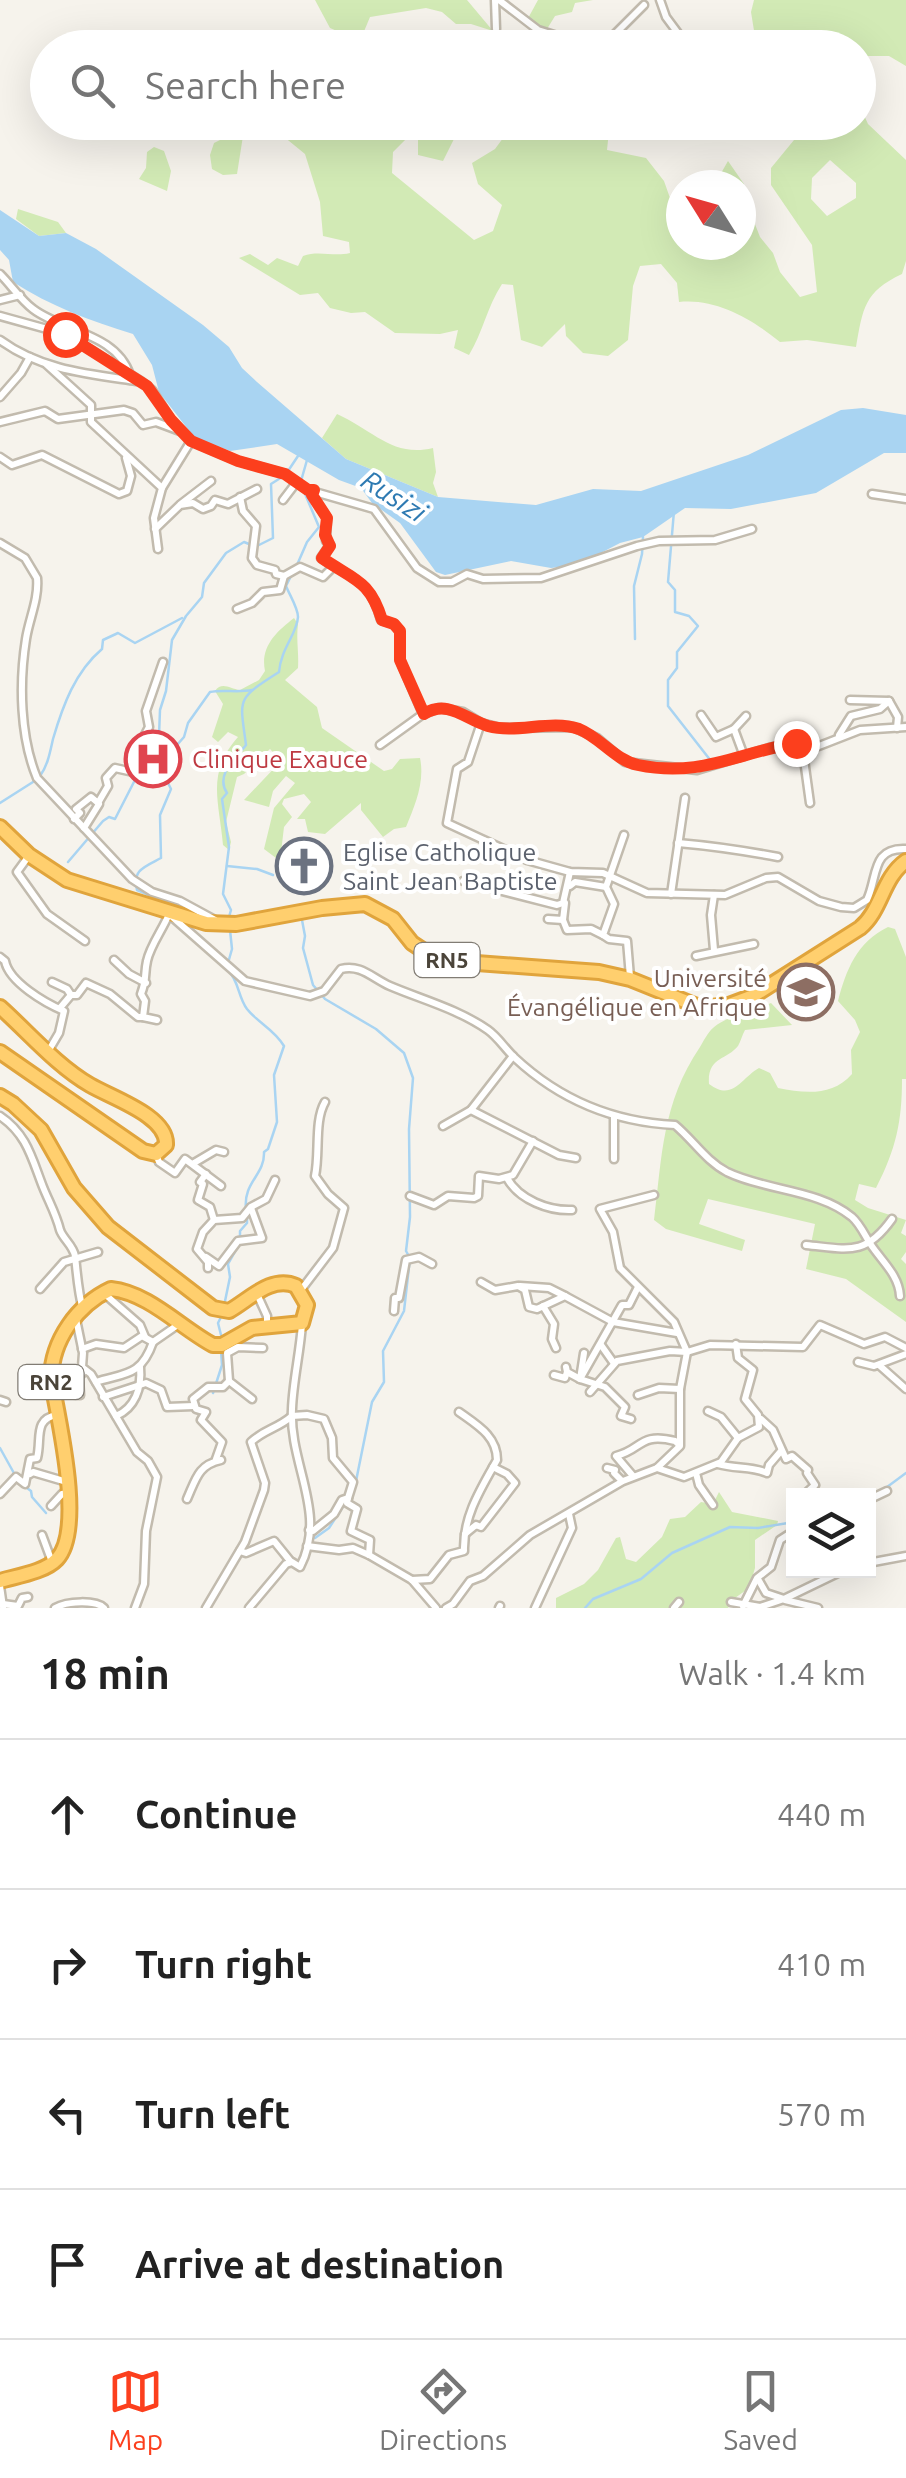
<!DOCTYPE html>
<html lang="en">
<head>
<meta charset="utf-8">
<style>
  :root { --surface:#fff; --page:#f2f2f2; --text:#222; --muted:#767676; --line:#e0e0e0; --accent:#fc3f1d }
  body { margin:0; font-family:Ubuntu,sans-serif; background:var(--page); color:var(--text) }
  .controls { position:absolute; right:30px; bottom:30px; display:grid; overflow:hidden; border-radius:0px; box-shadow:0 10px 40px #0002 }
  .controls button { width:90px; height:90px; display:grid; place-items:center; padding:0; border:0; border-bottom:2px solid var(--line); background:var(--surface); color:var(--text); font:50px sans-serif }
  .compass { position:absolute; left:666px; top:170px; width:90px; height:90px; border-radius:50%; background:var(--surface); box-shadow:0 10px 40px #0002; rotate:307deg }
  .stop { position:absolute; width:30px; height:30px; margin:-22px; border:8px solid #fc3f1d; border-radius:50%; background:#fff }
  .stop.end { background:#fc3f1d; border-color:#fff; box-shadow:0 2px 10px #0008 }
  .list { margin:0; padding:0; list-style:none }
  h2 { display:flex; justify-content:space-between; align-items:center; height:130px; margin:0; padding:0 40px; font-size:42px }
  h2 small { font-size:32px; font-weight:400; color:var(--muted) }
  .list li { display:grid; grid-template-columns:65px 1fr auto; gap:30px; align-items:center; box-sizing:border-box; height:150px; padding:0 40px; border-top:2px solid var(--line) }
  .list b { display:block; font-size:38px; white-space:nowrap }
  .list em { font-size:32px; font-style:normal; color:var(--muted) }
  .icon { flex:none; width:55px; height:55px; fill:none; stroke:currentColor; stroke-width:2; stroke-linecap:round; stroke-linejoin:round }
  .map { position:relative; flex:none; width:906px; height:1608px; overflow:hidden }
  .search { position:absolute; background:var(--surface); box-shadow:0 10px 40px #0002; left:30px; right:30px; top:30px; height:110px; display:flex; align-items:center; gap:25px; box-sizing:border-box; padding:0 35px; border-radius:55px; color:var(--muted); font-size:38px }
  .sheet { height:730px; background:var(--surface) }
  nav { display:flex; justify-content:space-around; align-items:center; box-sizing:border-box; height:140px; border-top:2px solid var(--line); background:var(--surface); font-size:28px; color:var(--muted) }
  nav a { display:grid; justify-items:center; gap:5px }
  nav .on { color:var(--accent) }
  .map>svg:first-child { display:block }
  .green { fill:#d2eab5; fill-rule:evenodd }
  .water { fill:#a9d4f2 }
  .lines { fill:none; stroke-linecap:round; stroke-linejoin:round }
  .stream { stroke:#a9d4f2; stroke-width:2.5 }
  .minor-casing { stroke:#c2bbae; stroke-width:11 }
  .highway-casing { stroke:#e0a43c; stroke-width:18 }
  .minor { stroke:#fff; stroke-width:6 }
  .highway { stroke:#ffcf6e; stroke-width:12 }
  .route { stroke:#fc3f1d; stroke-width:12 }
  .labels { text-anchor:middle; stroke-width:8; stroke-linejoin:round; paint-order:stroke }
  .shield { fill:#fff; stroke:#817c74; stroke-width:2.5 }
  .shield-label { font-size:22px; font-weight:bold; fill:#4b4439 }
  .health-label { font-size:25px; fill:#be3a42; stroke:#fff; text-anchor:start }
  .worship-label { font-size:25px; fill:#5b616d; stroke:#fff; text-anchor:start }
  .education-label { font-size:25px; fill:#785e54; stroke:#fff; text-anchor:end }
  .water-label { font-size:28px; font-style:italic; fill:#2e7ab2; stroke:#fff }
</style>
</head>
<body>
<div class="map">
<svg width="906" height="1608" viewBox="0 0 906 1608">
  <rect width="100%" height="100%" fill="#f6f3ec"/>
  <g class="green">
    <polygon points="315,0 467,0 493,31 471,24 456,24 442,12 426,8 370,17 360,41 330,28"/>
    <polygon points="538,0 593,0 575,3 572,12 555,16 547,29 526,22"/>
    <polygon points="754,0 906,0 906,66 889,56 859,56 858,48 764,47 756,43 751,12"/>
    <path d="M859,104l9,20 38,36v101l-4,13c-38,18 -39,34 -46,73l-49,-7 -27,2c-28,-23 -64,-44 -101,-40l-2,-19 -16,-19 -21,2 -7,20 -5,54 -20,16 -25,-3 -17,-17 -1,-12 -23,23 -21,-7 -8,-55 -11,-1c-15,23 -19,48 -33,71l-15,-7 4,-18 -18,4 -45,-1 -30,-21 -14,1 -21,-5 -12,-15 -18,2 -61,-37 11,-4 18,11 9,-7 21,8 5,-10c16,-6 30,1 47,-3l-1,-11 -26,-6 -3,-34 -15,-48 -27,-22 1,-9h183l-19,38 -25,-6v-16l-10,-2 -15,15 -1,21 82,67 19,-9 9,-26 -24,-21 -6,-21 23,-14 11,-15 -14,-11h162l-2,6 -26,-2 -17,4 -2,19 39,8 18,23 6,17 11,7v40h60v-60h-15l-6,-10 8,-14 16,23v12l16,41 13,16 7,19 20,25 17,-5 -5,-47 -41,-60v-17l23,-28 -3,-17 67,-1zM830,160l26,23v15l-29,18 -16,-17 1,-21z"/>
    <polygon points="230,135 243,136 237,174 223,175 212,169 210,155 214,143"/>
    <polygon points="154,147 164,151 171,171 167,191 139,179 146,168 147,152"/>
    <polygon points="18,209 58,222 66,233 39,236 16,219"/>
    <path d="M337,414c36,16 56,44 96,34l3,24 -3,11 5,14 -92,-38 -24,-21z"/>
    <path d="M294,618l4,6c-2,17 1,28 0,44l-13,12 32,27 5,21 62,43 8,-2 8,-10 20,-1c5,24 -5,47 -14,69l-12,2 -11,8 -22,-27v-7l-36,31 -17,-2 -3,-13h-8l14,-17 -7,-8 -20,5 -2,5 10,13 -8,10 -4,34 -16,-12 10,-41 21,-25 -9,-7 -13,15 -4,16 -25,-7 37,-39 -11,-12 -26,25 -7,3 -11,45 5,20 -2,8 -6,-5c-4,-45 -17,-72 15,-108l-10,-5 -10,10 -6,-5 11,-33 -8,-13c7,-10 15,-2 25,-1l19,-10 6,-9c-5,-24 11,-39 29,-53z"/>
    <path d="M888,927l7,2 11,28v122h-4c0,43 -6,70 -26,109l-17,-4 -4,16 13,8 38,12 -5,13 5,3v16l-5,7 5,5v58l-60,-43 -40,-10 9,-45 -107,-25 -9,25 46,16 -3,11 -76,-22 -12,-9c8,-63 8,-117 46,-173 3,-5 8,-15 13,-19 13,-12 42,-18 58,-25l21,22 -47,5c-3,5 -4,11 -7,16 -11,14 -31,11 -29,38 24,18 32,-6 50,-16l11,5 8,15c26,5 54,9 74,-14l-1,-24 9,-18 -5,-12 -17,-19c8,-31 19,-59 50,-74z"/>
    <polygon points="719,1492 732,1512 778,1521 777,1525 755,1540 755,1568 749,1588 735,1598 728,1608 556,1608 556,1598 584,1584 598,1570 616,1538 620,1537 626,1559 636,1562 662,1537 670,1519 685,1517 701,1502 713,1504"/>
  </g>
  <path class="water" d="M0,210l39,26 27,-3 30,16 107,76 26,22 13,21 15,14 89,77 92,38 98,8 57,-16 48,2 107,-36 93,-45 22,-2 43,7v38h-22l-68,40 -85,16 -46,-1 -42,29 -23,6 -25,13 -27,10 -17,2 -40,-7 -66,14 -9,-3 -36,-49 -28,-20 -11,-15 -22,-8 -62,-36 -47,7 -36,-14 -35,-45 -7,-27 -19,-31c-42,-13 -83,-28 -120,-52l-4,-22 -9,-10z"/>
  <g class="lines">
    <g class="stream">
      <polyline points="288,471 300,453"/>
      <polyline points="301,481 307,460"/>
      <polyline points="674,511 668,582 675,590 675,612 689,616 698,626 677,652 677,668 668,680 668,706 711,761"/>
      <polyline points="257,546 273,538 271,484 282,477"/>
      <polyline points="297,565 307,542 319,527 303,489"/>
      <polyline points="635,639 634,586 642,554 643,537"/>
      <path d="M40,776c8,-11 10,-24 13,-37 10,-34 22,-67 49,-90l1,-9 15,-7 17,10 47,-25"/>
      <polyline points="0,803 33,782"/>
      <polyline points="68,862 103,821 109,817 115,819 137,776 148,780 158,762 160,710 166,691 172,640 186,616 202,597 204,583 226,553 244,542 249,544"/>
      <polyline points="227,866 257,869 273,875"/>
      <path d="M177,907l-40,-17c-5,-20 7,-23 24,-32l-1,-43 11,-26 -4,-8 10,-18v-18l7,-8 4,-14 22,-31c13,-3 26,1 42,-2"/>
      <path d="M229,917l2,-7 -8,-16 6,-47 -7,-48 5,-6c-12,-18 8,-34 19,-48 -6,-47 -11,-45 33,-73 2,-24 18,-38 19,-55 0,-9 -8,-21 -12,-31l5,-10"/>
      <polyline points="302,920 305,936 303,948 313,985 325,999 376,1029 404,1053 413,1078 409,1129 410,1217 406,1251 410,1258 404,1311 383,1351 384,1382 372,1402 355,1486"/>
      <polyline points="228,963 232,949 230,930"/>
      <path d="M228,970c11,11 10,27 19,39 11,14 27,20 37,37l-10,29 3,47 -9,27 -4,3c1,23 -21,30 -18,57"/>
      <polyline points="224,1306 230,1277 228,1264 240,1243 240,1231 247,1223 247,1217"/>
      <polyline points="222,1339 218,1323 222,1315"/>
      <polyline points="213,1393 222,1365 221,1351"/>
      <polyline points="0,1448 15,1475"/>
      <polyline points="23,1485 31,1491 32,1497 46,1513"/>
      <polyline points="883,1490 906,1473"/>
      <polyline points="315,1538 329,1528 346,1502"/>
      <polyline points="585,1608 593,1599 641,1579 672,1553 730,1527 758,1528 794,1522"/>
    </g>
    <g class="minor-casing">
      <g id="minor">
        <polyline points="495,0 496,29"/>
        <polyline points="499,0 538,30 596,48"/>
        <polyline points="660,0 666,17 689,48"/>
        <polyline points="607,48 614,35 644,5"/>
        <polyline points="738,122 742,128"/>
        <polyline points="769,122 786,133"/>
        <polyline points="713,128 715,122"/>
        <path d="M0,274c11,11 21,26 33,35 30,23 83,24 97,66"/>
        <polyline points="0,300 20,295"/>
        <polyline points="0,316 65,334 142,382 152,390 171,420 191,441 238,461 285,474 308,490 374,509 417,568 439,582 452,582 467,574 483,579 541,578 637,546 659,541 715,540 752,529"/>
        <path d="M0,340c41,30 88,34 136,41"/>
        <polyline points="46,364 91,405 91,422 162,488 154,518 158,549"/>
        <polyline points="0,397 21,373 30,357"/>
        <polyline points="0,422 45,411 58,419 124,410 133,413 143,425 156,422 180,431"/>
        <polyline points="0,457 12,465 42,455 119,494 127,491 131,476 126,458"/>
        <polyline points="162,488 191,441"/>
        <path d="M313,491l-1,4 15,23 -1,23 4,4 -9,13c32,21 50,23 60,62l13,4 6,7v29l23,54"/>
        <polyline points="872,494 906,499"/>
        <polyline points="240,497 243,511 256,526 252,558 257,565 275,570 276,574 284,576 300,567 323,577 334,566"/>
        <polyline points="283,500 296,483"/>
        <polyline points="181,504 211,481"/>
        <polyline points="155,529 180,505 193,503 203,509 211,506 215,500 228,504 257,489"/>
        <path d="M0,543l25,15 12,20c2,21 -8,41 -11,61 -7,44 -6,98 11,139l95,101 20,13 28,9 35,19"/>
        <polyline points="237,609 252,603 263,592 280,590 284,576"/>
        <polyline points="850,700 889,701 898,717 897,728"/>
        <polyline points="701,715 716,737 734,729 746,716"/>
        <path d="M481,723l-13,39 -11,7 -10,54 80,37 43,12 33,1 44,20 78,2 41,-17 12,-1 41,24 22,6 13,1 13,-8c11,-23 4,-53 39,-51"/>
        <polyline points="734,729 744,756"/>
        <polyline points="839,735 851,716 880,709 889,701"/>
        <polyline points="380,745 423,714 439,708 463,712 481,723 501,728 573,727 597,738 625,762 697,770 769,748 795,743 819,746 860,730 906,727"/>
        <polyline points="802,745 810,803"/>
        <polyline points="74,819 80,813 76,809 91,797 98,803 108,786 106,778 115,768 133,772 137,750 149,727 146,711 163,662"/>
        <polyline points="84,828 99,804"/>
        <polyline points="624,835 606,887 614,904 603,935 609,939 627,941 630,977"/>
        <path d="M678,843c35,3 68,8 100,14"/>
        <polyline points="28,857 17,872 47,914 85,941"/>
        <polyline points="463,881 557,905 563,903 570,872"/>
        <polyline points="570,886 575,882 606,887"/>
        <polyline points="671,894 685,798"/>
        <polyline points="714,895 711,915 714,950"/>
        <path d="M170,915l75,66 65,15 14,-5 17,-22c20,-5 31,9 49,17 33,14 68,23 98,44 11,8 17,19 27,28 45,42 99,64 160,67 18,15 31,36 52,47 39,19 91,17 125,45 10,9 14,22 22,32 11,15 25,28 26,47"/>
        <polyline points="548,919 563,920 565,903"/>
        <polyline points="563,920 567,930 591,929 603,935"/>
        <polyline points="696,956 754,944"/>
        <path d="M0,957l5,4c4,21 40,42 59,50l-5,22 -10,17"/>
        <polyline points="114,960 129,974 146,983"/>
        <polyline points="52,982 67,989 71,995"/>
        <polyline points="60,1008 71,995 77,995 86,983 110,994 138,1017 143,1017"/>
        <path d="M157,1020l-14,-3 2,-16 -4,-7c6,-15 3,-20 6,-33 3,-15 16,-32 22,-47"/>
        <polyline points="471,1110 559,1155 576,1158"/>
        <path d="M0,1116c27,18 32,43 43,71 6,15 13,27 17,43 3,9 13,15 15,26 2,18 3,36 8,54"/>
        <polyline points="614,1117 614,1159"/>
        <polyline points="443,1126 471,1110 513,1056"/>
        <polyline points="156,1154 159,1162 175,1173 185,1159 221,1186"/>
        <polyline points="194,1163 216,1150 224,1152"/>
        <polyline points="206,1174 200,1182 203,1184 198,1200 210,1207 214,1220"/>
        <path d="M507,1178c12,22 42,33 65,32"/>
        <polyline points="410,1196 434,1205 448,1196 474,1198 478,1196 479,1176 499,1179 513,1175 533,1141"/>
        <path d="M806,1245c41,4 59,12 86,-26"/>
        <polyline points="206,1257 219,1266 238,1241 262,1238 251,1208"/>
        <polyline points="208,1268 208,1262 197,1249 203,1232 214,1220 242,1218 251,1207 266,1199 275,1180"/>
        <polyline points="481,1282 495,1290 518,1286 525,1290 529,1307 537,1309 565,1296 613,1322 677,1333"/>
        <polyline points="520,1286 549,1288 565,1296"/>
        <polyline points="40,1289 64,1262 98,1252"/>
        <path d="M301,1290l32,-42 11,-40 -16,-14 -13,-18c5,-23 -1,-55 10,-74"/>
        <polyline points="106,1291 107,1296 140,1325 145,1337"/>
        <polyline points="257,1294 267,1316 267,1325"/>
        <polyline points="543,1306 554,1324 552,1339 556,1348"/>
        <polyline points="394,1311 395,1298 399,1298 406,1260 419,1257 432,1264"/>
        <polyline points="76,1319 83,1353 82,1367 91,1374 137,1452 148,1461 157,1477 146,1531 144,1584 135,1608"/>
        <polyline points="153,1342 179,1324"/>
        <polyline points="601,1345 613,1362"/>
        <path d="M82,1349l14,-5 28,4 18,-12 11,6c-12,35 -29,31 -57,40"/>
        <polyline points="584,1353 580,1379 605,1387 625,1407 621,1416 631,1419"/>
        <polyline points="858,1362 874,1366 906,1354"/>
        <polyline points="879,1365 906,1389"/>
        <polyline points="566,1367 567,1372 580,1379 622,1305 629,1305 638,1287"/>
        <polyline points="554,1375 565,1378 567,1372"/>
        <polyline points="53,1385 60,1382 79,1384"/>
        <polyline points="590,1392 617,1361 670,1351 687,1352 710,1345 803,1347 820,1325 864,1344 885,1337 906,1348"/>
        <polyline points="53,1393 80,1395 79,1377 84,1371"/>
        <polyline points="638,1395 659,1388 680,1389"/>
        <polyline points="103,1397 146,1383 161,1390 167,1407 194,1406"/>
        <polyline points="252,1399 229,1381 227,1353 238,1347 263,1348"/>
        <polyline points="0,1400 6,1402"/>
        <polyline points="708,1411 721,1417 738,1438"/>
        <path d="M116,1416c19,-8 26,-28 24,-49"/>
        <polyline points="761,1419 773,1430 786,1459 792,1456 808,1470 807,1473 815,1485 803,1496"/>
        <polyline points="216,1459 222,1442 201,1420 206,1412 196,1409 193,1399 208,1387 223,1387 229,1381"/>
        <path d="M718,1464c17,5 34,2 49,9l2,-8 12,-14"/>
        <polyline points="607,1468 615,1470 614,1473 621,1480"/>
        <polyline points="657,1468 684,1477 721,1462 738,1438 759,1427 758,1415 745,1399 753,1370 738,1358 736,1344"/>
        <polyline points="696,1473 699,1485 713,1505"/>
        <polyline points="30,1474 33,1472 67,1482"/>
        <path d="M633,1476l-17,-20c26,-6 23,-24 59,-15l4,4"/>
        <path d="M0,1494l16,-17 9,7 5,-25 7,-1c5,-19 -4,-39 20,-43"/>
        <polyline points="348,1498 347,1503 357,1509 351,1531 370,1540 369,1555"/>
        <path d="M187,1499c9,-20 11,-34 34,-39"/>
        <polyline points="868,1500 887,1491"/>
        <polyline points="51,1506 62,1494 68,1493"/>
        <polyline points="465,1534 476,1525 481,1527 515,1483 507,1474 493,1467"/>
        <polyline points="42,1535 52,1562"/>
        <polyline points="307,1546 339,1550 353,1548 369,1555 412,1580 436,1608"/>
        <polyline points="240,1551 246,1553 274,1541 291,1562"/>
        <polyline points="868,1563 906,1556"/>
        <path d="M412,1580l18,-1 19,-24 15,-4c-1,-34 16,-61 33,-91 0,-24 -20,-35 -38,-48"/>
        <polyline points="0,1586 3,1607"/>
        <polyline points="784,1599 844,1570"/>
        <polyline points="785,1600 818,1608"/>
        <polyline points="731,1602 760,1607 784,1599 766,1593 758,1579"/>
        <polyline points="3,1604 18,1606 22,1598 28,1597"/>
        <polyline points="743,1606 757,1578 771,1567 780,1540 794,1531"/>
        <path d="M55,1608c12,-7 41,-8 49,0"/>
        <path d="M206,1608l39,-66 19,-52 1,-7 -14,-41c14,-13 26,-13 41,-26l15,-1 17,4 8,19 1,20 20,24 -5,16 -6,2 -8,14 -21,17 -4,-1"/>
        <path d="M249,1608l37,-44 6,-2 8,5c28,-54 -11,-102 -8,-158 1,-28 8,-56 10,-85"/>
        <polyline points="446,1608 453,1604 470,1581 483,1576 530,1535 623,1481 657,1468 680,1446 680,1389 687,1352 674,1322 620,1268 613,1232 600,1209 654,1195"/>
        <polyline points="499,1608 500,1606"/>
        <polyline points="535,1608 572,1528 569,1514"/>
        <polyline points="674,1608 679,1602"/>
      </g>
    </g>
    <g class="highway-casing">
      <g id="highway">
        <path d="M0,827l29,28 38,25 139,43 30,1 86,-16 43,-4 28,15 19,24 18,12 20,6 149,11 31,7 72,29 27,-3 24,-9 107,-68c22,-18 22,-50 46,-67"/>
        <path d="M0,1007c28,25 57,59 90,78 22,13 78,31 76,60l-10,9 -13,-3 -143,-99"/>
        <path d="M0,1096l13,8 28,26 33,58 34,39 105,81 16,3c20,-11 42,-36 67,-25l11,19 -5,18 -50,5 -30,17h-9c-32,-17 -64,-52 -102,-56 -34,16 -59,51 -60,89 7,40 34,151 6,181 -12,13 -40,17 -57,22"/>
      </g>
    </g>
    <use href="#minor" class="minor"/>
    <use href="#highway" class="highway"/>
  </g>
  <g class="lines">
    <path class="route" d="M65,334l82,52 24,34 20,21 47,20 47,13 23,16h6l-2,5 15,23 -2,17 5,11 -8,12c32,22 48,22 60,62l12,4 6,7v29l24,54c24,-15 41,5 64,12 30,8 62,-7 91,3 22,9 36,31 59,36 62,13 99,-12 158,-22"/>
  </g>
  <defs>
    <g id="hospital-ring" transform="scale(2.875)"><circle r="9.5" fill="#fff" stroke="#e0444e" stroke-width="1.5"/><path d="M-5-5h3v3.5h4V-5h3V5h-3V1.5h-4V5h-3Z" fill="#e0444e"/></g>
    <g id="church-ring" transform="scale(2.875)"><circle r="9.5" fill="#fff" stroke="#6b7280" stroke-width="1.5"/><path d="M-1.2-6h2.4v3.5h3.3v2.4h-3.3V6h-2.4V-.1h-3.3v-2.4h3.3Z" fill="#6b7280"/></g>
    <g id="university-ring" transform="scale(2.875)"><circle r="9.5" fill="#fff" stroke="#8d6e63" stroke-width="1.5"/><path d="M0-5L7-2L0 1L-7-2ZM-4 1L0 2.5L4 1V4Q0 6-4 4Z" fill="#8d6e63"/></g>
  </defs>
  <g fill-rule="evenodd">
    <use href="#hospital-ring" x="153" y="759"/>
    <use href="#church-ring" x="304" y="866"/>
    <use href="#university-ring" x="806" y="992"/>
  </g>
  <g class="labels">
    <g class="shield">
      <rect x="414.5" y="943" width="65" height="34" rx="8"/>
      <rect x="18.5" y="1365" width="65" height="34" rx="8"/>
    </g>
    <g class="shield-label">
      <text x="447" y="968">RN5</text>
      <text x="51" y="1390">RN2</text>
    </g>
    <g class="health-label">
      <text x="192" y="768">Clinique Exauce</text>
    </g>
    <g class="worship-label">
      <text x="343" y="861">Eglise Catholique<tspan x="343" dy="29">Saint Jean Baptiste</tspan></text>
    </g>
    <g class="education-label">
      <text x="767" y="987">Université<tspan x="767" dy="29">Évangélique en Afrique</tspan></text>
    </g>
    <g class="water-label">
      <text transform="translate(394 496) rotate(33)" y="10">Rusizi</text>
    </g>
  </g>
</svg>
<div class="controls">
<button><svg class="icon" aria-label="layers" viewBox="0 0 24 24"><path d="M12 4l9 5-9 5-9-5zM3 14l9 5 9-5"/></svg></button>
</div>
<svg class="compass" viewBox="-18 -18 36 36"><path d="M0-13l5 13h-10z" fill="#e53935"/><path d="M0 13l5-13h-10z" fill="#767676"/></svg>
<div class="stop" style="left:65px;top:334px"></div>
<div class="stop end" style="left:796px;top:743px"></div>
<div class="search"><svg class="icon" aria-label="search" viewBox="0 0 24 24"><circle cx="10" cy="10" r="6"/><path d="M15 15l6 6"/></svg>Search here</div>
</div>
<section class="sheet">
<h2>18 min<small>Walk · 1.4 km</small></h2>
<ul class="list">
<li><svg class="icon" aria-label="ahead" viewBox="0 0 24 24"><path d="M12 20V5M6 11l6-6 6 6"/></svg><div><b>Continue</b></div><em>440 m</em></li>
<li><svg class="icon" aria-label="right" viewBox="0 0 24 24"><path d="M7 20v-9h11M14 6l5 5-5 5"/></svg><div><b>Turn right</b></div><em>410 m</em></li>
<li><svg class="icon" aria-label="left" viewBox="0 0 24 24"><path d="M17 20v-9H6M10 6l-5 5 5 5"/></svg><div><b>Turn left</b></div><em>570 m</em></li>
<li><svg class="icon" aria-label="arrive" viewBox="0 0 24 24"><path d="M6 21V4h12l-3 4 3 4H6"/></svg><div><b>Arrive at destination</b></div></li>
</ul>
</section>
<nav>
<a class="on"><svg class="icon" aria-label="map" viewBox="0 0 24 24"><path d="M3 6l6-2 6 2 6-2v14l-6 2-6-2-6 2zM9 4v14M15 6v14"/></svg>Map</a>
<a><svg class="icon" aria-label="directions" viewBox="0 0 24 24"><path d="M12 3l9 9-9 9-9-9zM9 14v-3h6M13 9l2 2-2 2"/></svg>Directions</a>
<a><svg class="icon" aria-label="saved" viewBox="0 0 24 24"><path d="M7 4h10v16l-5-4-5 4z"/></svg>Saved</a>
</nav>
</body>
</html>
